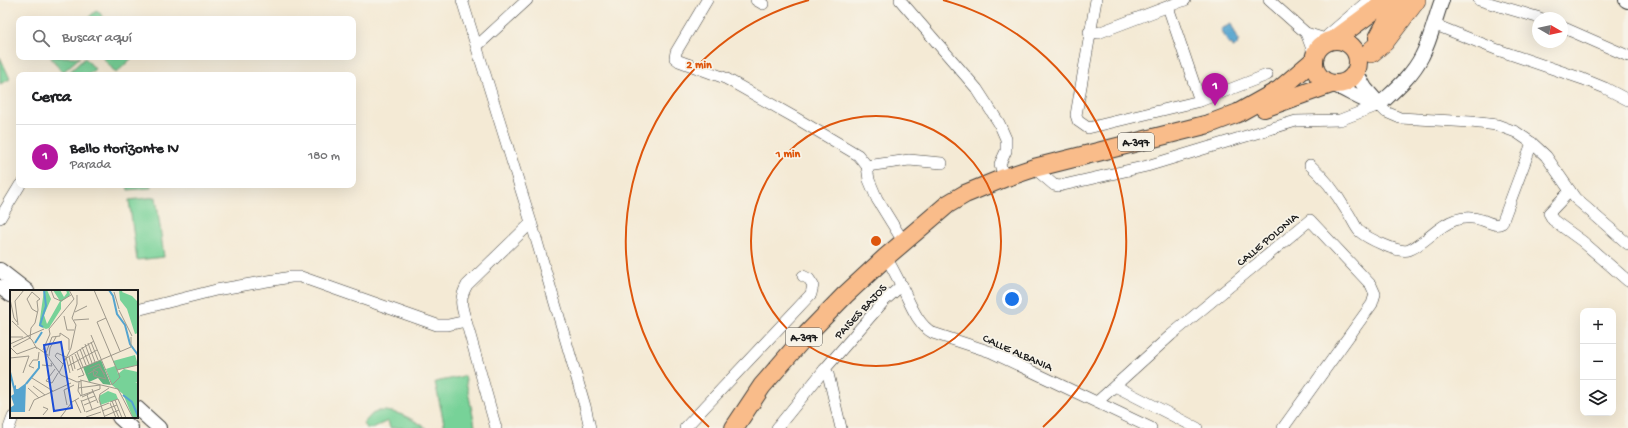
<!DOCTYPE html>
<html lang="es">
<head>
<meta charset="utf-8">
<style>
  :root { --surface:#fff; --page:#f2f2f2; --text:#202124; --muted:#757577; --line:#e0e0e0; --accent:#b5179e }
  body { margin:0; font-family:"Gochi Hand",sans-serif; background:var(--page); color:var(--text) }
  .controls { position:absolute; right:12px; bottom:12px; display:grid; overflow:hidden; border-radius:8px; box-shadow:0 4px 16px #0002 }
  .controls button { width:36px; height:36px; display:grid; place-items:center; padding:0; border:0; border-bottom:1px solid var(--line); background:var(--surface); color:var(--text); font:20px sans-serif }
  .compass { position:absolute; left:1532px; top:12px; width:36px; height:36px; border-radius:50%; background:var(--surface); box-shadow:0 4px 16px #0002; rotate:99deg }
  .you { position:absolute; left:1012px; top:299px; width:14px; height:14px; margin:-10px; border:3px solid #fff; border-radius:50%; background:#1a73e8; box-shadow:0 0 0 6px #1a73e833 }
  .badge { display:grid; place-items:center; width:26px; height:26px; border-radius:50%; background:var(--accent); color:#fff; font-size:13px; font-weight:700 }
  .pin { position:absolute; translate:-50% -33px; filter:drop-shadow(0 1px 2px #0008) }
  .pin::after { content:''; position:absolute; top:21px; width:14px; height:12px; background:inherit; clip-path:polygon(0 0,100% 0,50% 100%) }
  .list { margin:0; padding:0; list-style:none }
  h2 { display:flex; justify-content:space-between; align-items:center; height:52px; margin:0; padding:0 16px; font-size:17px }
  h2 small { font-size:13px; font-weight:400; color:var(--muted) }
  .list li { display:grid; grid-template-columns:26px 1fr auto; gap:12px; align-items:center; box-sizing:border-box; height:64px; padding:0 16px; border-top:1px solid var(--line) }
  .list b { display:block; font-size:15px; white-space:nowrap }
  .list p { margin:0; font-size:13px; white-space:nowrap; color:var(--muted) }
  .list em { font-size:13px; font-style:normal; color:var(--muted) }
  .icon { flex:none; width:22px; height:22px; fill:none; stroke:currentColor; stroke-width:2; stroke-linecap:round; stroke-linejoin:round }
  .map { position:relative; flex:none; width:1628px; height:428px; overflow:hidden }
  .search { position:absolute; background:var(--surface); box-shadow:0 4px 16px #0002; left:16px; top:16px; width:340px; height:44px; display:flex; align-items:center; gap:10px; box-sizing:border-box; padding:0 14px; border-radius:8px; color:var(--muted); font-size:15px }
  .panel { position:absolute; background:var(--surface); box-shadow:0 4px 16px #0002; left:16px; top:72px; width:340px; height:116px; border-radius:8px }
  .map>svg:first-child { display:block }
  .green { fill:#77d298; stroke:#4a775a }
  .water { fill:#55a4cf; stroke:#386076 }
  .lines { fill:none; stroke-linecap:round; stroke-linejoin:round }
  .minor-casing { stroke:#3c3b38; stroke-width:12 }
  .tertiary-casing { stroke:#3c3b38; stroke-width:16 }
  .primary-casing { stroke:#3c3b38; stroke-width:20 }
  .motorway-casing { stroke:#3c3b38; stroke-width:22 }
  .minor { stroke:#fff; stroke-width:11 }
  .tertiary { stroke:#fff; stroke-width:14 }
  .primary { stroke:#f9bc8a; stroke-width:18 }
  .motorway { stroke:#f9bc8a; stroke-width:21 }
  .ring { fill:none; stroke:#de560d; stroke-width:2 }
  .labels { text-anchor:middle; stroke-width:3.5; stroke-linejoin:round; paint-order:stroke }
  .shield { fill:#f7f3e8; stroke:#5e5c59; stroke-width:1 }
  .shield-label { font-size:11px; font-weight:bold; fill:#1c1c1c }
  .street-label { font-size:12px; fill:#1c1c1c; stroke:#f7f3e8 }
  .inset-river { fill:none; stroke:#55a4cf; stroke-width:2 }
  .inset-road { fill:none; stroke:#9e988b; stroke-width:1 }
  .view { fill:#1d4ed8; fill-opacity:0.15; stroke:#1d4ed8; stroke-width:2 }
  .inset-edge { fill:none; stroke:#1c1c1c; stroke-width:2 }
  .centre { fill:#de560d; stroke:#f7f3e8; stroke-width:2 }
  .ring-label { font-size:12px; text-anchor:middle; font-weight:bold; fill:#de560d; stroke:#f7f3e8; stroke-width:3.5; stroke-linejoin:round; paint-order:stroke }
</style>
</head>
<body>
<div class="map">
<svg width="1628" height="428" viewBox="0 0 1628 428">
  <rect width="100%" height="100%" fill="#f7f3e8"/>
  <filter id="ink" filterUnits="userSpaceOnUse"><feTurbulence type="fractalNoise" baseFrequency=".025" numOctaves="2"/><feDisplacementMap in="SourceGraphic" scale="8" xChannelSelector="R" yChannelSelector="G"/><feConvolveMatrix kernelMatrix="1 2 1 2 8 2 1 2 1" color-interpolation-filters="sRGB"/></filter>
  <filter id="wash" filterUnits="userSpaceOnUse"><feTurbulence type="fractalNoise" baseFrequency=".012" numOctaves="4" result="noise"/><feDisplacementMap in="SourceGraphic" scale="16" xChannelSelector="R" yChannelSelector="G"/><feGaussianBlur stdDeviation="0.9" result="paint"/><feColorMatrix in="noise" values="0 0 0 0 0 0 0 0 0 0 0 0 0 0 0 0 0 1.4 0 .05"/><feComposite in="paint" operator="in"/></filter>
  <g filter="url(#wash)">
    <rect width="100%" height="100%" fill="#f4ead5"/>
    <g class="green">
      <polygon points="97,10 105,19 87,19"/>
      <polygon points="0,57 10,79 0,84"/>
      <polygon points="50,57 80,57 63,72"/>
      <polygon points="102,57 133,57 116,73"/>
      <polygon points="85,58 95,69 88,75 66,75"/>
      <polygon points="127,185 151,185 151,188 128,190"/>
      <polygon points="156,197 164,257 137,260 129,200"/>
      <polygon points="465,376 475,426 463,428 445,428 435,382"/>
      <path d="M379,411c19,-1 32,8 48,17h-37l-2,-7 -16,7h-6l-3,-4 9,-10z"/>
    </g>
    <polygon class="water" points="1231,24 1239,41 1237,42 1238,45 1233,47 1232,44 1229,45 1221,29"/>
  </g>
  <g filter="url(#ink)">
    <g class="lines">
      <g class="minor-casing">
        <g id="minor">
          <polyline points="462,0 535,235 585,406 590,428"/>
          <polyline points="707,0 676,52 675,58 679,61 725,78 794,117 858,155 867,166 869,180 877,199 903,241"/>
          <polyline points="756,0 763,4"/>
          <polyline points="900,0 977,89 999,123 1006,139 1006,151 1000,164 1004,178"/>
          <polyline points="1096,0 1076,115 1078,121 1088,128 1200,101 1267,75"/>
          <polyline points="1269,0 1306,33 1332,41"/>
          <polyline points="1479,0 1540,18"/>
          <polyline points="1168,7 1200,101"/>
          <polyline points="1433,24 1498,50 1583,79 1605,88 1628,100"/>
          <polyline points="1562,27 1628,56"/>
          <polyline points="1089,32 1098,33 1185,0"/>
          <polyline points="1306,33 1315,57"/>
          <polyline points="1328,35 1369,0"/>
          <polyline points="477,46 527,0"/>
          <path d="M1310,165c15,13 26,28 36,45 5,6 8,15 13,21 8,7 40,23 50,19 17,-7 28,-24 46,-30 8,-3 19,-3 27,0 7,2 13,7 20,3l30,-80"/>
          <polyline points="867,166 909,160 942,163"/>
          <polyline points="1034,168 1054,185 1059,186 1147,166 1296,121 1340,120 1379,105 1386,112 1400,118 1471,122 1497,125 1516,132 1532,143 1546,156 1575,198 1628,244"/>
          <polyline points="1570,191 1549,213 1553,220 1582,241 1628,281"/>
          <polyline points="0,218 20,185"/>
          <path d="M886,257c6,10 11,20 16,30 8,16 15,37 31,46l58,19 160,76"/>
          <polyline points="137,310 216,290 291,277 301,277 437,325 448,325 466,321 496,428"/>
          <path d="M466,321c-5,-15 -7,-22 1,-36l64,-62"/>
          <polyline points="824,370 828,374 841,428"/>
          <polyline points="1115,386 1197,428"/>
          <polyline points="1097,402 1171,335 1310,220 1371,285 1375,294 1372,304 1283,428"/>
          <polyline points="9,428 13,417"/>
          <polyline points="685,428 811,294 813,285 809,279 803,276"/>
          <polyline points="777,428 824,370 884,301 902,285"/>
        </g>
      </g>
      <g class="tertiary-casing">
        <g id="tertiary">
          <polyline points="1626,0 1628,1"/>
          <polyline points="1356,72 1365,88 1379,104"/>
          <path d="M1334,85c15,6 29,17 45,20"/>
          <path d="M1379,105c16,-15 33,-29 43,-49 9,-17 13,-38 20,-56"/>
          <polyline points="0,270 27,291"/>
          <polyline points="0,287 11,295"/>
          <polyline points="137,408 159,428"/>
          <polyline points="119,417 131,428"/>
        </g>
      </g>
      <g class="primary-casing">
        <g id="primary">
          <polyline points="1378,38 1398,0"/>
          <circle cx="1336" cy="62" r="22"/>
          <polyline points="1334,40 1376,9 1383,0"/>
          <polyline points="1264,108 1331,84"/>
          <polyline points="734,428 762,386 807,334 845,295 886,257 948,204 965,194 1004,178 1034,168 1209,124 1238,113 1279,90 1314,60"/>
        </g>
      </g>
      <g class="motorway-casing">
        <polyline id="motorway" points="1371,52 1384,41 1415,0"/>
      </g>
      <use href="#minor" class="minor"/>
      <use href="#tertiary" class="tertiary"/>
      <use href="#primary" class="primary"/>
      <use href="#motorway" class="motorway"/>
    </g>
  </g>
  <g class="ring">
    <circle cx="876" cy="241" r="125"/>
    <path d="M709 427A250 250 0 0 1 809 0M943 0A250 250 0 0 1 1043 427"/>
  </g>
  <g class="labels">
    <g class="shield">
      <rect x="1118" y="133" width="36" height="18" rx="3"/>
      <rect x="786" y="328" width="36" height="18" rx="3"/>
    </g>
    <g class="shield-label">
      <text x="1136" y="146">A-397</text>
      <text x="804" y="341">A-397</text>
    </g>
    <g class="street-label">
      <text transform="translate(1267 239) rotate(-40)" y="4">CALLE POLONIA</text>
      <text transform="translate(860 311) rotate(-47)" y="4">PAISES BAJOS</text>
      <text transform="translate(1018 352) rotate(24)" y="4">CALLE ALBANIA</text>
    </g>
  </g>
  <g transform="translate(10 290)">
    <rect width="128" height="128" fill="#f4ead5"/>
    <path d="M34,0h3l4,9 -7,16 3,9 13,-23 -7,-11h7l4,7 3,-4 -1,-3h3l1,5 -9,7v7l-12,19 -3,1 -7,-3zM109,0h4l-1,2 10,4 6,6v31l-3,1 -8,-25 -7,-9zM125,65l3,10 -21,5 1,4 6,-5 14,3v10l-3,1h3v35h-5l-10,-24 -11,-9 -6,-16 9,-3 -2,-5zM98,101l8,3 2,5 -18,6 -1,-9z" fill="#77d298"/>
    <path d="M91,70l10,25 -8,-1 -5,-6 -9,4 -3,-7 -3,-8z" fill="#61b480"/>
    <path d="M16,93l-1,29h-14l-1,-4 4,-3 -3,-9 3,-2 -1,-7 3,-2v4h2z" fill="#55a4cf"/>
    <path class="inset-river" d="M99,0l4,6 4,18 8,11 5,19 8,11M33,37l-3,-2 6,-19 -2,-16M25,53l7,-11M0,82l4,16M16,94l13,-16v-7M113,105l9,7 6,14"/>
    <path class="inset-road" d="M41,0l3,8 7,3 10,-6M84,0l26,61M104,2l5,17M0,9l4,19 3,4M109,20l13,26M65,22l12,-6M54,26l3,14h7M96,28l-9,4 23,55 -8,8M64,30l15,-1M2,31l20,19 5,9M8,35l-3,-24 9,-11M81,45l21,50M0,47h13M81,52l7,18M78,53l7,19M0,54l34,-15M75,54l7,19M0,57l7,7 19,-7 12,8M3,57l17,-9 1,-10 4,-5 3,-13 -1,-9 3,-2 -8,-7 -5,7 5,10 5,3M72,57l7,17M70,59l6,16M33,60l7,-16 -1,-5 25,-30 -5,-9M67,62l6,15M36,63l6,-16 8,-1v-3l9,6v11M36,64l15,21 16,7 5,-1M65,64l9,21 -6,2M39,66l1,-8 6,-11M62,66l3,13M59,67l4,14M0,68l19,-2 -6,17M55,69l29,-18M53,74l-8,-8 2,-3 9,4 4,16M32,75l10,1 -1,-3M58,76l29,-16M24,78l-5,-2 4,-6h5l1,-8M45,79l-9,12 6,2 6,-10M67,80l54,-23v-10M107,80l21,-5M49,83l12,-25 5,-23 -4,-7 5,-14v-9M78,84l5,-3 1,5 12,3 -7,-15 -9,4M85,86l3,-4 -5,-2 6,-3 6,7M22,88l21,13M70,90l38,9 15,29M69,92l-1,9 3,5M71,92l1,13M23,96l12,9M18,98l11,10M68,98l22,-3v4l-20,7M82,99l6,14M77,105l5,14M72,107l11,-5M65,110l6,13M71,110l4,12M105,110l7,18M72,111l13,-5M102,111l7,17M100,112l8,-3 8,19M100,113l6,15M57,115l-3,-15 10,-5M74,115l12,-5M19,121l5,-11 37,-17M92,121l15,-6M76,122l23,-9M33,125l5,-6 -5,-2M95,126l14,-6M76,127l15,-5M50,128l12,-16 7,-4M95,128l-6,-19 1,-5 9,-6"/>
    <path class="view" d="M51,52l11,66 -18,3 -10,-66z"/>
    <rect width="128" height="128" class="inset-edge"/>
  </g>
  <circle cx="876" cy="241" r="6" class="centre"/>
  <g class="ring-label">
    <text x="699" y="68">2 min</text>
    <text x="788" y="157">1 min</text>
  </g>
</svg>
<div class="controls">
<button>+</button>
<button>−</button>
<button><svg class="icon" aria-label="layers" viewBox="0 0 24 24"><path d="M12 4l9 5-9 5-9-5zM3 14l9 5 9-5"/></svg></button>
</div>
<svg class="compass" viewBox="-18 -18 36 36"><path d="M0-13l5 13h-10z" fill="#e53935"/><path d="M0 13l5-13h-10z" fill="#757577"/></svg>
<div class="you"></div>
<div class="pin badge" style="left:1215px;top:106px">1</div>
<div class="search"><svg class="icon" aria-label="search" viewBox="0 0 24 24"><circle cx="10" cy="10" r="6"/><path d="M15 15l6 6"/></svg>Buscar aquí</div>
<section class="panel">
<h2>Cerca<small></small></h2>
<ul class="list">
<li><span class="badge">1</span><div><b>Bello Horizonte IV</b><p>Parada</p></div><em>180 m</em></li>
</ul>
</section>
</div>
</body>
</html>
